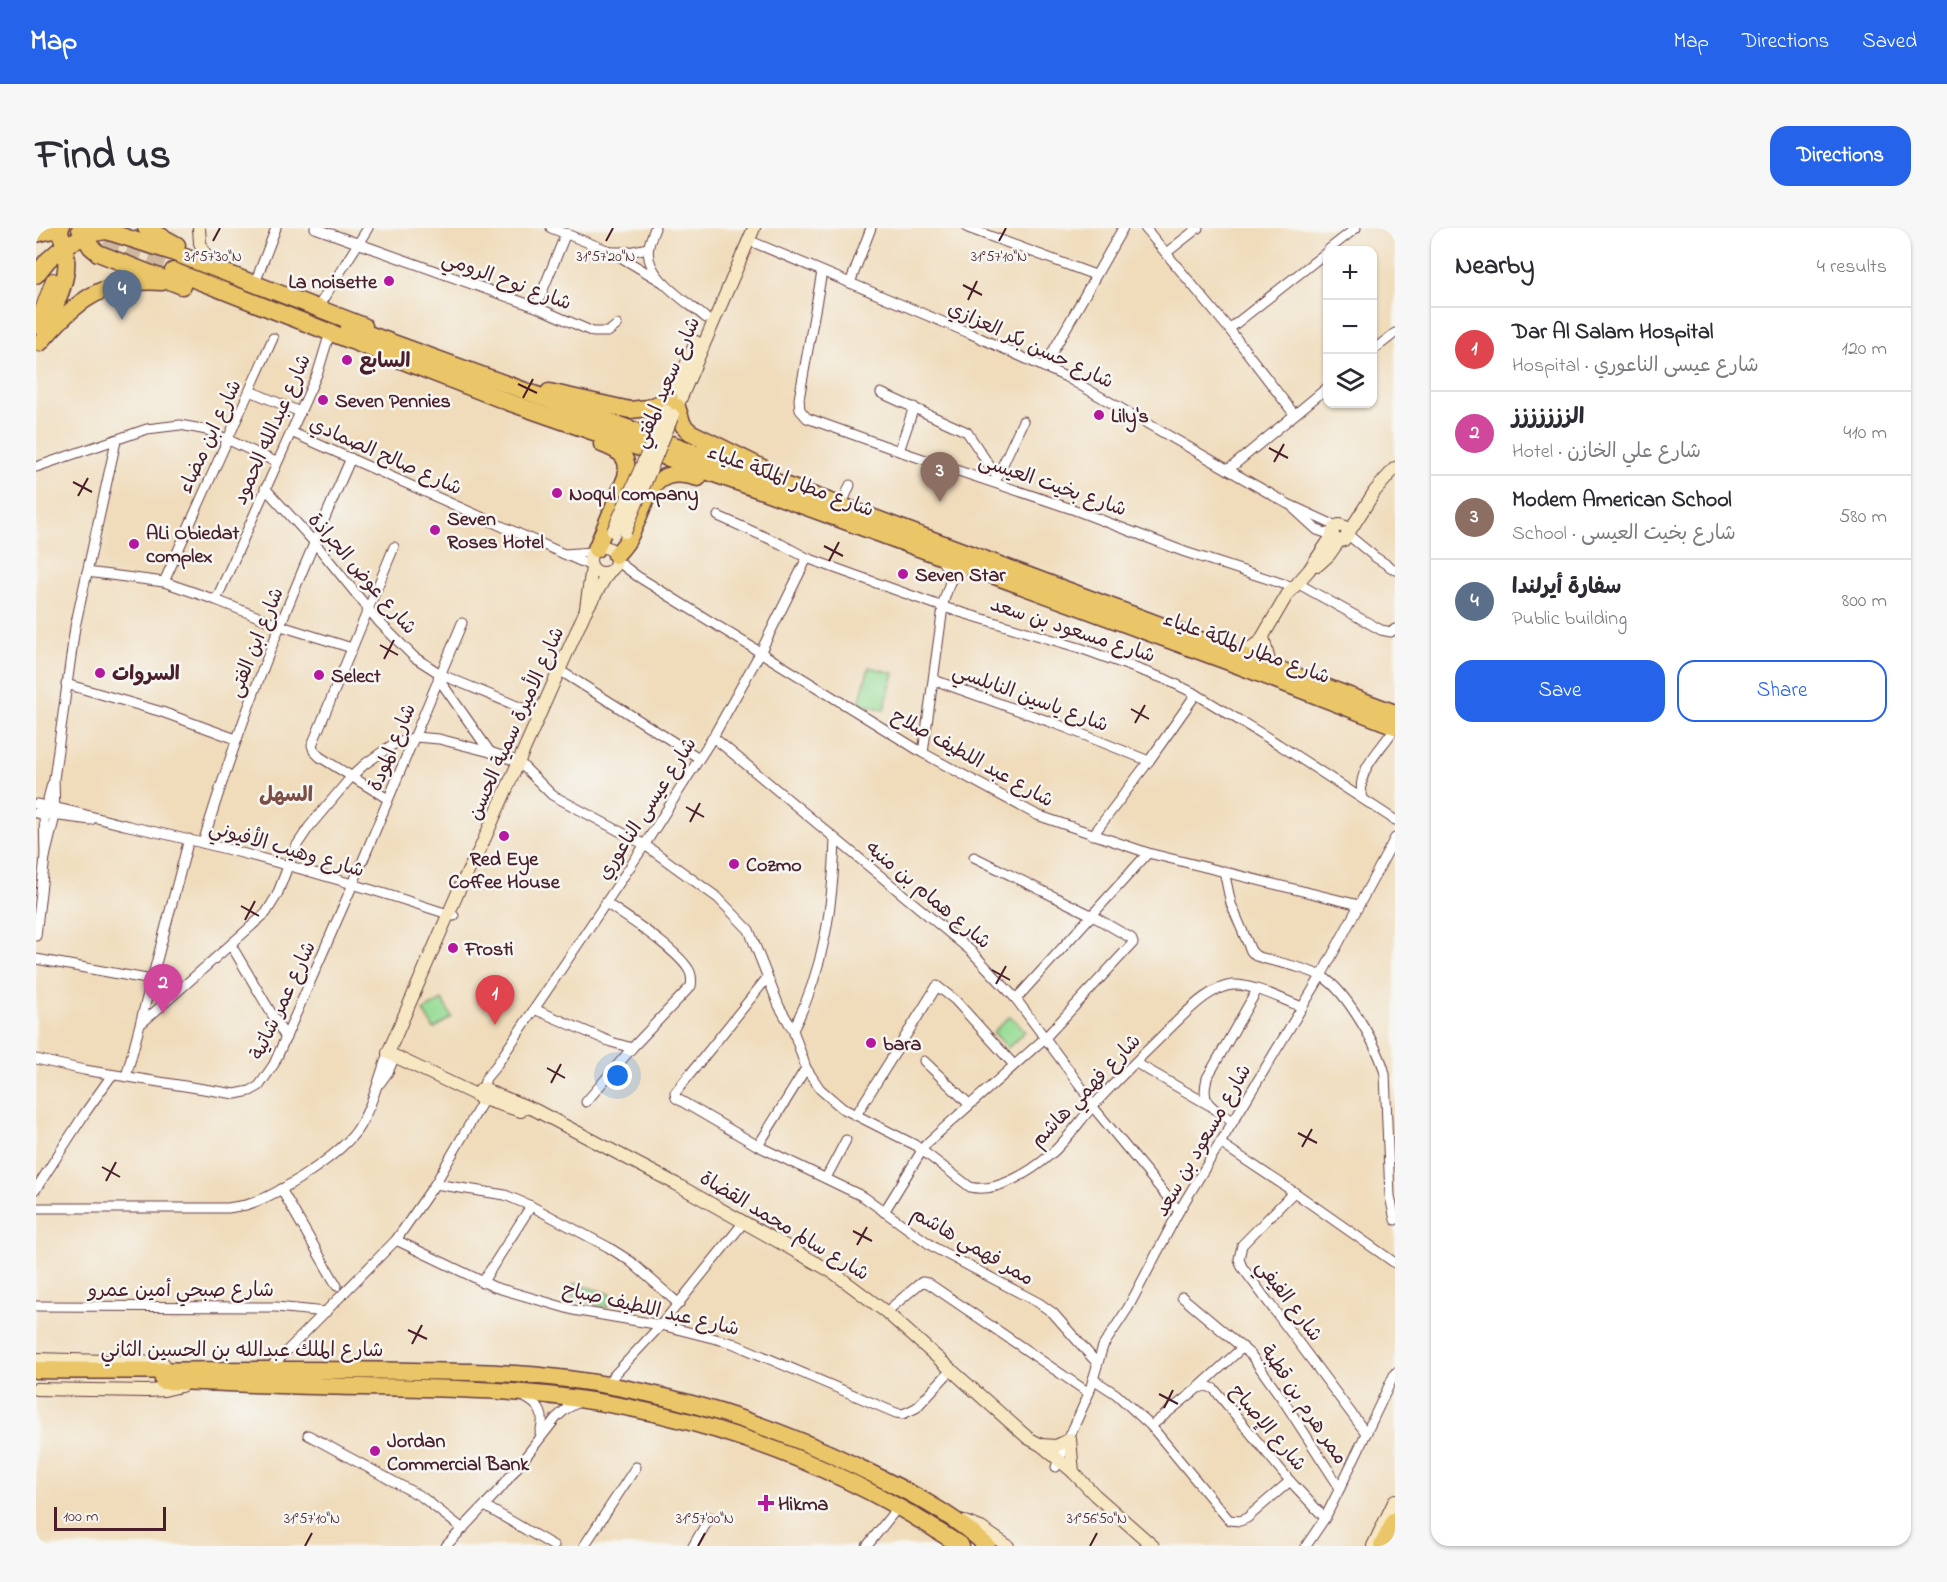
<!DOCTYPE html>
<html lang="en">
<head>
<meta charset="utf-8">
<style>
  :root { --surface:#fff; --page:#f7f7f7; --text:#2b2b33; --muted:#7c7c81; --line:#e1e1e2; --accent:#2563eb }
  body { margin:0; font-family:"Indie Flower","Playpen Sans Arabic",sans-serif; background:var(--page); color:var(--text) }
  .controls { position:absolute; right:18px; top:18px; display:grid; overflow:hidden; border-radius:12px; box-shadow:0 2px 4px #0004 }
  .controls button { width:54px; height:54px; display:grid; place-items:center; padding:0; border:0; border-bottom:2px solid var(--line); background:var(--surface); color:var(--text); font:30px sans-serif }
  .scale { position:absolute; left:18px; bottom:15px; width:112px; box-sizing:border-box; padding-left:6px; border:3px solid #4a1f2b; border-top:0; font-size:16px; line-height:21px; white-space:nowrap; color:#4a1f2b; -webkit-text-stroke:4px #f6f6f2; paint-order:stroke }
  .you { position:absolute; left:582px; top:848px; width:21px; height:21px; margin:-15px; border:4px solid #fff; border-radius:50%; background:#1a73e8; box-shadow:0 0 0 9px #1a73e833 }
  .badge { display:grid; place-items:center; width:39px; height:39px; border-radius:50%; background:var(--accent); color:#fff; font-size:20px; font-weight:700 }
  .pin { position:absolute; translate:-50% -50px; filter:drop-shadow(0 2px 3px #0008) }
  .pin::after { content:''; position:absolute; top:32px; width:21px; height:18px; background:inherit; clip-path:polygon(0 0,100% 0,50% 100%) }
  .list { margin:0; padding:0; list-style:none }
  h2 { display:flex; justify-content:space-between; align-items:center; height:78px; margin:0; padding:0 24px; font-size:26px }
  h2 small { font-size:20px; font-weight:400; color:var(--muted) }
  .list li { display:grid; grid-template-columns:39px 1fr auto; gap:18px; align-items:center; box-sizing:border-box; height:84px; padding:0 24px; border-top:2px solid var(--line) }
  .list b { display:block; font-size:22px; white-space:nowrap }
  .list p { margin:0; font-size:20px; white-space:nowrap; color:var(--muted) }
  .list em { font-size:20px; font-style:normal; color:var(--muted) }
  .actions { display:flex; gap:12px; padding:18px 24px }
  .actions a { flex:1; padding:14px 0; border:2px solid var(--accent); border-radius:18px; text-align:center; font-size:21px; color:var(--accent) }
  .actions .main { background:var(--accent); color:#fff }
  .icon { flex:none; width:33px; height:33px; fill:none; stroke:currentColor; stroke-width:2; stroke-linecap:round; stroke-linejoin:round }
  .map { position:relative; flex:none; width:1359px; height:1318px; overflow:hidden; border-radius:18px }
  header { display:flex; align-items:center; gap:36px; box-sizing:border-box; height:84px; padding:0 30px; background:var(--accent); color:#fff }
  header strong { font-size:28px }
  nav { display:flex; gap:33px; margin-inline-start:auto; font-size:21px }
  .intro { display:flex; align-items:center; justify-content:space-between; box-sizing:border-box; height:144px; padding:0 36px }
  h1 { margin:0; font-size:42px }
  .button { padding:15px 27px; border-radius:18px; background:var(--accent); color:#fff; font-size:21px; font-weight:700 }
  main { display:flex; gap:36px; padding:0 36px }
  aside { flex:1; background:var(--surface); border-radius:18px; box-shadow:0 2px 4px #0004 }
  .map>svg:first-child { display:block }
  .green { fill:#98dc95; stroke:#717e60; stroke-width:1.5 }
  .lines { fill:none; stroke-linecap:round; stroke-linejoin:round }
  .highway-tunnel { stroke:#cfb69e; stroke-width:16; stroke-dasharray:16 8; stroke-linecap:butt }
  .street-casing { stroke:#633b41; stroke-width:11 }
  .secondary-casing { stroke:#633b41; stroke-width:14 }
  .primary-casing { stroke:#633b41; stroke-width:16 }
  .highway-casing { stroke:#633b41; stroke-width:19 }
  .street { stroke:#fff; stroke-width:9 }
  .secondary { stroke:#f7e8c3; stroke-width:12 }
  .primary { stroke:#ebc669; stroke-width:14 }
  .highway { stroke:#ebc669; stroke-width:16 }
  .secondary-bridge-casing { stroke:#633b41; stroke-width:14; stroke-linecap:butt }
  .secondary-bridge { stroke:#f7e8c3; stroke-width:12 }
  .ticks { fill:none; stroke:#4a1f2b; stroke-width:2 }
  .poi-dot { fill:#b5179e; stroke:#f6f6f2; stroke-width:2 }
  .labels { text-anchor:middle; stroke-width:5; stroke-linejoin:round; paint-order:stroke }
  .street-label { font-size:20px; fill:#4a1f2b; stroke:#f6f6f2 }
  .poi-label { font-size:20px; font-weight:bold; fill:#4a1f2b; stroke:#f6f6f2; text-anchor:start }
  .neighbourhood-label { font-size:21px; font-weight:bold; fill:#7e4e45; stroke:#f6f6f2 }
  .ticks-label { font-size:15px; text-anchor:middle; fill:#4a1f2b; stroke:#f6f6f2; stroke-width:5; stroke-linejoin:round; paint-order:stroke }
</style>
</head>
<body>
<header>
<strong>Map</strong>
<nav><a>Map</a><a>Directions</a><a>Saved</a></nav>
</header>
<div class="intro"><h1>Find us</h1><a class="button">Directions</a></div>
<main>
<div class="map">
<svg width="1359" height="1318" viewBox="0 0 1359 1318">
  <rect width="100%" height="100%" fill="#f6f6f2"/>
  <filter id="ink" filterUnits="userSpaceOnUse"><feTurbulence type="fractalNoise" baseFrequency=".0167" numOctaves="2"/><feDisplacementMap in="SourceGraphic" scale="12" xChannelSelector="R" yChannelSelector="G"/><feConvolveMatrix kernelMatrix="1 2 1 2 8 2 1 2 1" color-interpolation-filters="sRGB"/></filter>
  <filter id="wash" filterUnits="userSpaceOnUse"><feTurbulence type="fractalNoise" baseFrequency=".008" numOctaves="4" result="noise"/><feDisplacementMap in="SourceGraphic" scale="24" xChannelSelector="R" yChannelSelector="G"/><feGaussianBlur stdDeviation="1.35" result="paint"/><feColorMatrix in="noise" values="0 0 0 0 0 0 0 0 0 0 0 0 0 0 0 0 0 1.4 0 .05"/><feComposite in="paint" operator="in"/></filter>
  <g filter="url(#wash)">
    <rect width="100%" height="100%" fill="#f0dcbb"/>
    <g class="green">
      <polygon points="833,439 858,445 848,482 823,475"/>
      <polygon points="406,772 416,789 398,801 387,783"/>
      <polygon points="974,788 989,803 972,820 957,804"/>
      <polygon points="538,1055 575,1066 571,1080 534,1068"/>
    </g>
  </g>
  <g filter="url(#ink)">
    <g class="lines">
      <polyline class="highway-tunnel" points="44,10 137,43"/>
      <g class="street-casing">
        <g id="street">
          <polyline points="279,0 500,79 557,104 572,104 581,97"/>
          <polyline points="515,0 576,24 628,55"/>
          <path d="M619,0c-2,6 -5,12 -6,18 -7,30 38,55 57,72"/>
          <polyline points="932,0 1059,47"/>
          <polyline points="1109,0 1193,101 1258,186"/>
          <polyline points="712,12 933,105 1030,149 1252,276 1300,298"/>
          <polyline points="1292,22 1320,0"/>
          <polyline points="578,24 593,24 612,20"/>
          <polyline points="1130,25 1162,0"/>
          <polyline points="786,44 763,171 764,182 771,190 863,223 1039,282 1149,324 1257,359"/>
          <polyline points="219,55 240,0"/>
          <polyline points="814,55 835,0"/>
          <polyline points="282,79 332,0"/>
          <polyline points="500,79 530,5"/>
          <polyline points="1193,101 1292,23"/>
          <polyline points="1336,123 1359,105"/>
          <polyline points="1008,139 1087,0"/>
          <polyline points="214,163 264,184"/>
          <polyline points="845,165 931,204 961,249 959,254"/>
          <polyline points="255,204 555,338"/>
          <polyline points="863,223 878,179"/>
          <polyline points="0,239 111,201 144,197 171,202 240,234"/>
          <polyline points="1192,242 1292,159"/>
          <polyline points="961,249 987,193"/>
          <polyline points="229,260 278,314 343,394 378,429 406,447 503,487"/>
          <polyline points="809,269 814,257"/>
          <polyline points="1258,281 1281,302 1296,307"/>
          <polyline points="682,288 745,316 771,330 907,379 1044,420 1129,451 1160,466 1242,516 1359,592"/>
          <polyline points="1311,306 1339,329 1359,342"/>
          <polyline points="528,326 556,324"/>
          <polyline points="903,329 911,340 914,354"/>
          <polyline points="581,333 601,348 887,525 1001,587 1112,625 1323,677"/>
          <polyline points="51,344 128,354 180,372 245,398 316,420"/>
          <polyline points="128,354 237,110"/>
          <polyline points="1261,355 1345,402 1355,404 1359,401"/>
          <polyline points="180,372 282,144 292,111"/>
          <polyline points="523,442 663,530"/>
          <polyline points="402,450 454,524"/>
          <polyline points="898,452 1023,497 1113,533"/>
          <polyline points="30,456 126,484 200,511"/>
          <polyline points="677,509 935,723 980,771 1046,860 1057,879 1143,983"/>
          <polyline points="887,525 908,372 914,354 921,344 934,341"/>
          <path d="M1327,570c-9,-28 20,-49 32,-71"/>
          <polyline points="352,571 284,529 278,523 276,517 358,319"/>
          <path d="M0,576c32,5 62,15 93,22 110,24 219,55 325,90"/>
          <polyline points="0,585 55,592"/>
          <polyline points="1057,607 1113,533 1160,466"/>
          <path d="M167,615c39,-131 93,-260 148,-385"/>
          <polyline points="9,629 19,588 18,551 39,399 80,213"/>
          <path d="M1188,643l7,33 20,47 5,5c21,7 47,10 67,21 23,14 56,71 62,97l5,122 5,24"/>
          <polyline points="0,708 9,629 8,586 16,556"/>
          <polyline points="195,717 250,810"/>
          <polyline points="0,731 116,752"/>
          <polyline points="731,750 639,865 640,870 722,918 828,969 899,1020 1003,1075 1017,1085 1060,1134"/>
          <polyline points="980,771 1112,625"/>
          <path d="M498,781l77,33 21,6 59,-62c1,-5 1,-9 -1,-14 -10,-21 -64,-55 -84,-69"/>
          <path d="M106,795l124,-110 11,-18 18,-47 14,-21 43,-51 13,-12 27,-19 23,-8 24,2 51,13 29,10 33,33 93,50 73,53 31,32 30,76 14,24 13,38 14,21 22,19 73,37 55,42c26,7 62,-16 81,-33 16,-14 28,-32 42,-48 25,-28 53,-54 80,-81 16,-15 37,-38 60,-40 20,-1 50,15 69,22"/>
          <path d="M757,802c31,-60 40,-125 42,-191"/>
          <polyline points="0,831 48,842 199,866 214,863 223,858 238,836 317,656 426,395"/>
          <polyline points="888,833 933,876"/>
          <polyline points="1100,835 1173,877"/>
          <polyline points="90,849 153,611"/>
          <polyline points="344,855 352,844 359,828"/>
          <polyline points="447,860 450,850 460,838 606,621 677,509 724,425 771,330"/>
          <polyline points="550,874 596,820"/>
          <polyline points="820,887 901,758 919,772 978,837"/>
          <path d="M1197,893c-21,-14 -33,-16 -26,-43l50,-88"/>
          <polyline points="1184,915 1258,964 1359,1035"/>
          <polyline points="722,918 770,840"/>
          <polyline points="790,950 810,912"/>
          <polyline points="399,956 469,967 495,978"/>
          <polyline points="0,961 49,885 76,847"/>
          <polyline points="245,961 301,1058"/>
          <polyline points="1258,964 1206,1017 1203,1031 1206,1039 1330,1205"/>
          <path d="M0,980h192c6,-1 12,-2 18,-3 31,-9 97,-51 113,-78 14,-23 20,-49 29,-74"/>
          <polyline points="848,984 890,916 1009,810 1097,715 1095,710 1055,687 938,629"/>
          <polyline points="360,1012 458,1059 537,1082 625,1097 696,1115 860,1185 867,1186 880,1180 915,1142"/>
          <polyline points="446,1055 495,978 572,1019 594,1033 643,1076"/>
          <polyline points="1146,1069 1215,1127 1247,1172 1304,1260"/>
          <polyline points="0,1078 240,1079 290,1084"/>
          <polyline points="850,1084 882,1057 886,1054 892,1055 1053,1165"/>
          <polyline points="233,1141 360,1012 399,956 447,873"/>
          <polyline points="1057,1151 1080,1166 1115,1198 1193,1292 1204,1293 1211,1290 1254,1253"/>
          <polyline points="569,1157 625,1097 708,994"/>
          <polyline points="1162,1160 1207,1119"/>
          <path d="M488,1169c16,8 22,18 16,36"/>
          <polyline points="1115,1198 1162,1160 1171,1158 1178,1161 1254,1253 1289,1290"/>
          <polyline points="272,1207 386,1269 427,1301"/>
          <polyline points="1020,1239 1053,1165 1067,1118 1092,1080 1143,983 1285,748 1359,610"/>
          <polyline points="449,1278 518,1318"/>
          <polyline points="410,1318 465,1260 520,1190 530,1181 543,1174"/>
          <polyline points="548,1318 600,1239"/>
          <polyline points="657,1318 674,1289"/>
          <polyline points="831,1318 862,1279"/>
          <polyline points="1270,1318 1289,1290 1304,1260 1359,1145"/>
        </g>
      </g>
      <g class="secondary-casing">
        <g id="secondary">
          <polyline points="163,0 164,15 170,29"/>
          <polyline points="632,178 660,114"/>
          <polyline points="638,186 718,0"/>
          <polyline points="1312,304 1309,299 1303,297 1298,300 1296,306 1301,313 1308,312 1339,263 1359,240"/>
          <circle cx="567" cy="332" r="13"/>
          <polyline points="1282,337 1293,327 1303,313"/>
          <polyline points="550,380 556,339"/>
          <polyline points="1227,409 1234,437"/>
          <polyline points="1203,426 1223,415 1251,367 1273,342 1296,308"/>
          <polyline points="454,864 454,869 450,872 445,872 442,868 445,861 449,860 454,864 499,882 640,956 798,1045 850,1084 992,1210 1005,1217 1037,1244 1059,1267 1117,1318"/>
          <polyline points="442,868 352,825 426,655 444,621 549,384 572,345"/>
          <polyline points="450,872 485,883"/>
          <polyline points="0,1131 105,1134 128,1136"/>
          <polyline points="0,1161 110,1163 128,1162 145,1158"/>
          <polyline points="1005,1217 1020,1218 1034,1211 1037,1244"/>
          <polyline points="929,1294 945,1300 972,1318"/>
          <polyline points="1337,1318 1359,1272"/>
          <polyline points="1356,1318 1359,1313"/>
        </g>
      </g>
      <g class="primary-casing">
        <polyline id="primary" points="0,99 17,52"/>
      </g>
      <g class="highway-casing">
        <g id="highway">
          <polyline points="110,0 141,17"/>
          <polyline points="44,1 55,19 62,25 146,58"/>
          <polyline points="0,6 25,0"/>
          <polyline points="137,43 472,174 727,263 1196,435 1359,498"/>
          <polyline points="0,47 12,32 29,17 58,5 70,3 136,24 328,98"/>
          <polyline points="313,99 806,278 1359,485"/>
          <path d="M9,102c15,-37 32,-63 13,-102"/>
          <path d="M4,115c35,-42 64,-65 122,-61"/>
          <polyline points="513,164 594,182 612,180 634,171"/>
          <polyline points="641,179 647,197 654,204 731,242"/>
          <path d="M560,321l30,-72c4,-22 -7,-26 -24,-33"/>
          <path d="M580,327c5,-6 11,-12 14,-19 18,-34 18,-74 68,-58"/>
          <path d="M0,1142c126,2 252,-2 378,1 51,1 103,1 153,8 101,13 198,43 289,87 45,22 94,45 131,80"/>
          <path d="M127,1153c51,1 103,4 154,5 65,2 130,1 195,6 160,11 316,64 449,154"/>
          <polyline points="1346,1318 1359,1292"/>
        </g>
      </g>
      <use href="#street" class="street"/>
      <use href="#secondary" class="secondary"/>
      <use href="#primary" class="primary"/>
      <use href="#highway" class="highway"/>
      <g class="secondary-bridge-casing">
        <g id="secondary-bridge">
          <polyline points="577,303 630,183"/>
          <polyline points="589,304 637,187"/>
        </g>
      </g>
      <use href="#secondary-bridge" class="secondary-bridge"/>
    </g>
  </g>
  <path class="ticks" d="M177,13l7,-13M570,13l7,-13M963,13l7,-13M927,57l19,10M932,72l9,-19M482,156l19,9M487,170l10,-19M1233,220l19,10M1238,234l10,-18M37,254l19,10M42,268l10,-18M788,318l19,10M793,333l10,-19M344,417l18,10M348,431l10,-19M1095,481l18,10M1099,495l10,-18M650,579l18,10M654,594l10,-19M205,678l18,10M209,692l10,-19M956,742l18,10M960,756l10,-18M511,840l18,10M515,855l10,-19M1262,905l19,10M1266,919l10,-18M66,939l18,10M70,953l10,-19M817,1003l19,10M821,1017l10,-18M372,1102l19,9M376,1116l10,-19M1123,1166l19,10M1128,1180l9,-18M269,1318l7,-13M662,1318l7,-13M1054,1318l7,-13"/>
  <g class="poi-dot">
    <circle cx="353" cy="53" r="6"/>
    <circle cx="311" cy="132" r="6"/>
    <circle cx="287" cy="172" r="6"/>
    <circle cx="1063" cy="187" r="6"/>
    <circle cx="521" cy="265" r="6"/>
    <circle cx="399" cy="302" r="6"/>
    <circle cx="98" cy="316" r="6"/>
    <circle cx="867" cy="346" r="6"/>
    <circle cx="64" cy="445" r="6"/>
    <circle cx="283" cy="447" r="6"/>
    <circle cx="468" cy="608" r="6"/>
    <circle cx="698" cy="636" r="6"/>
    <circle cx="417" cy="720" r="6"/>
    <circle cx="835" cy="815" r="6"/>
    <circle cx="339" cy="1223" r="6"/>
    <path d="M727 1266h6v6h6v6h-6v6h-6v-6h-6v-6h6z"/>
  </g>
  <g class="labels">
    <g class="street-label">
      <text transform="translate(471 52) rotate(20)" y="7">شارع نوح الرومي</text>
      <text transform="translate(995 116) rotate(25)" y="7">شارع حسن بكر العزازي</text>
      <text transform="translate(630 154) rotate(-67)" y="7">شارع سعيد المفتي</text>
      <text transform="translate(235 201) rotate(-66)" y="7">شارع عبدالله الحمود</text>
      <text transform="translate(173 208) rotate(-65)" y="7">شارع ابن مضاء</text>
      <text transform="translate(350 227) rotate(24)" y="7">شارع صالح الصمادي</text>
      <text transform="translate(755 252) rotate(20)" y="7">شارع مطار الملكة علياء</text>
      <text transform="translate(1017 256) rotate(19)" y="7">شارع بخيت العيسى</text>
      <text transform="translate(327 345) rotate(49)" y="7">شارع عوض الجراذة</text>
      <text transform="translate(1037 401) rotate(18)" y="7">شارع مسعود بن سعد</text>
      <text transform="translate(219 414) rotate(-68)" y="7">شارع ابن الفتى</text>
      <text transform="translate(1211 419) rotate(20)" y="7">شارع مطار الملكة علياء</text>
      <text transform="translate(995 469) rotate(20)" y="7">شارع ياسين النابلسي</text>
      <text transform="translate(479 495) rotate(-66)" y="7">شارع الأميرة سمية الحسن</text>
      <text transform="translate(355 519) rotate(-67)" y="7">شارع المودة</text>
      <text transform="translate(937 529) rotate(29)" y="7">شارع عبد اللطيف صلاح</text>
      <text transform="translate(610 580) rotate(-57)" y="7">شارع عيسى الناعوري</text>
      <text transform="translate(251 620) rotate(16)" y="7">شارع وهيب الأفيوني</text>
      <text transform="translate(893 666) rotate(40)" y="7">شارع همام بن منبه</text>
      <text transform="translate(246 772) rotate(-65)" y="7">شارع عمر شاتية</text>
      <text transform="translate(1049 862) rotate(-46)" y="7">شارع فهمي هاشم</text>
      <text transform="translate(1166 912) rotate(-60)" y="7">شارع مسعود بن سعد</text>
      <text transform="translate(749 997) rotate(31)" y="7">شارع سالم محمد القضاة</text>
      <text transform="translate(937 1017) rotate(30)" y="7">ممر فهمي هاشم</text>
      <text x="145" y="1068">شارع صبحي أمين عمرو</text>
      <text transform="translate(1254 1072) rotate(53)" y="7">شارع الفيفي</text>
      <text transform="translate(615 1080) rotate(13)" y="7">شارع عبد اللطيف صباح</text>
      <text x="206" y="1128">شارع الملك عبدالله بن الحسين الثاني</text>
      <text transform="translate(1269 1176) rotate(56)" y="7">ممر هرم بن قطبة</text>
      <text transform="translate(1233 1199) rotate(50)" y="7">شارع الإصباح</text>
    </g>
    <g class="poi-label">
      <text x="341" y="60" text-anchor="end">La noisette</text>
      <text x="323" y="139">السابع</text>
      <text x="299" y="179">Seven Pennies</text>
      <text x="1075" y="194">Lily's</text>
      <text x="533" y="272">Noqul company</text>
      <text x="411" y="297">Seven<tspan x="411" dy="23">Roses Hotel</tspan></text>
      <text x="110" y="311">ALi Obiedat<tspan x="110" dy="23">complex</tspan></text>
      <text x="879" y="353">Seven Star</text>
      <text x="76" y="452">السروات</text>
      <text x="295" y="454">Select</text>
      <text x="468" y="637" text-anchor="middle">Red Eye<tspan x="468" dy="23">Coffee House</tspan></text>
      <text x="710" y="643">Cozmo</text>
      <text x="429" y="727">Frosti</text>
      <text x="847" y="822">bara</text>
      <text x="351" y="1219">Jordan<tspan x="351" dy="23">Commercial Bank</tspan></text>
      <text x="742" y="1282">Hikma</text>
    </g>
    <g class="neighbourhood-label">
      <text x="250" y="573">السهل</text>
    </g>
  </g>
  <g class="ticks-label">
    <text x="177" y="33">31°57'30"N</text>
    <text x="570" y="33">31°57'20"N</text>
    <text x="963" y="33">31°57'10"N</text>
    <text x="276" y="1295">31°57'10"N</text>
    <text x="669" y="1295">31°57'00"N</text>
    <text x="1061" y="1295">31°56'50"N</text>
  </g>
</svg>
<div class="controls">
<button>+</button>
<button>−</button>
<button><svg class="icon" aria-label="layers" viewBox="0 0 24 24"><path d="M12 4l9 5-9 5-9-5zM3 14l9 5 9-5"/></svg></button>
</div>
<div class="scale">100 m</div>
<div class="you"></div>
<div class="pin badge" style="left:459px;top:797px;background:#e0444e">1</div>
<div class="pin badge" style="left:127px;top:786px;background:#d1479c">2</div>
<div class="pin badge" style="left:904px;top:274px;background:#8d6e63">3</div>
<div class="pin badge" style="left:86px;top:92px;background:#5c6f8a">4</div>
</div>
<aside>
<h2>Nearby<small>4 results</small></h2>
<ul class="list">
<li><span class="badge" style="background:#e0444e">1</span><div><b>Dar Al Salam Hospital</b><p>Hospital · شارع عيسى الناعوري</p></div><em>120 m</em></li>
<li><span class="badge" style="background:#d1479c">2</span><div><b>الززززززز</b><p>Hotel · شارع علي الخازن</p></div><em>410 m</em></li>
<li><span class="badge" style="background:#8d6e63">3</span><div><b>Modern American School</b><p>School · شارع بخيت العيسى</p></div><em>580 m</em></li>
<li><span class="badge" style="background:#5c6f8a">4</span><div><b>سفارة أيرلندا</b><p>Public building</p></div><em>800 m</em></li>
</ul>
<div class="actions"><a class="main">Save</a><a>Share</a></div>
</aside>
</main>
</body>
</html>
